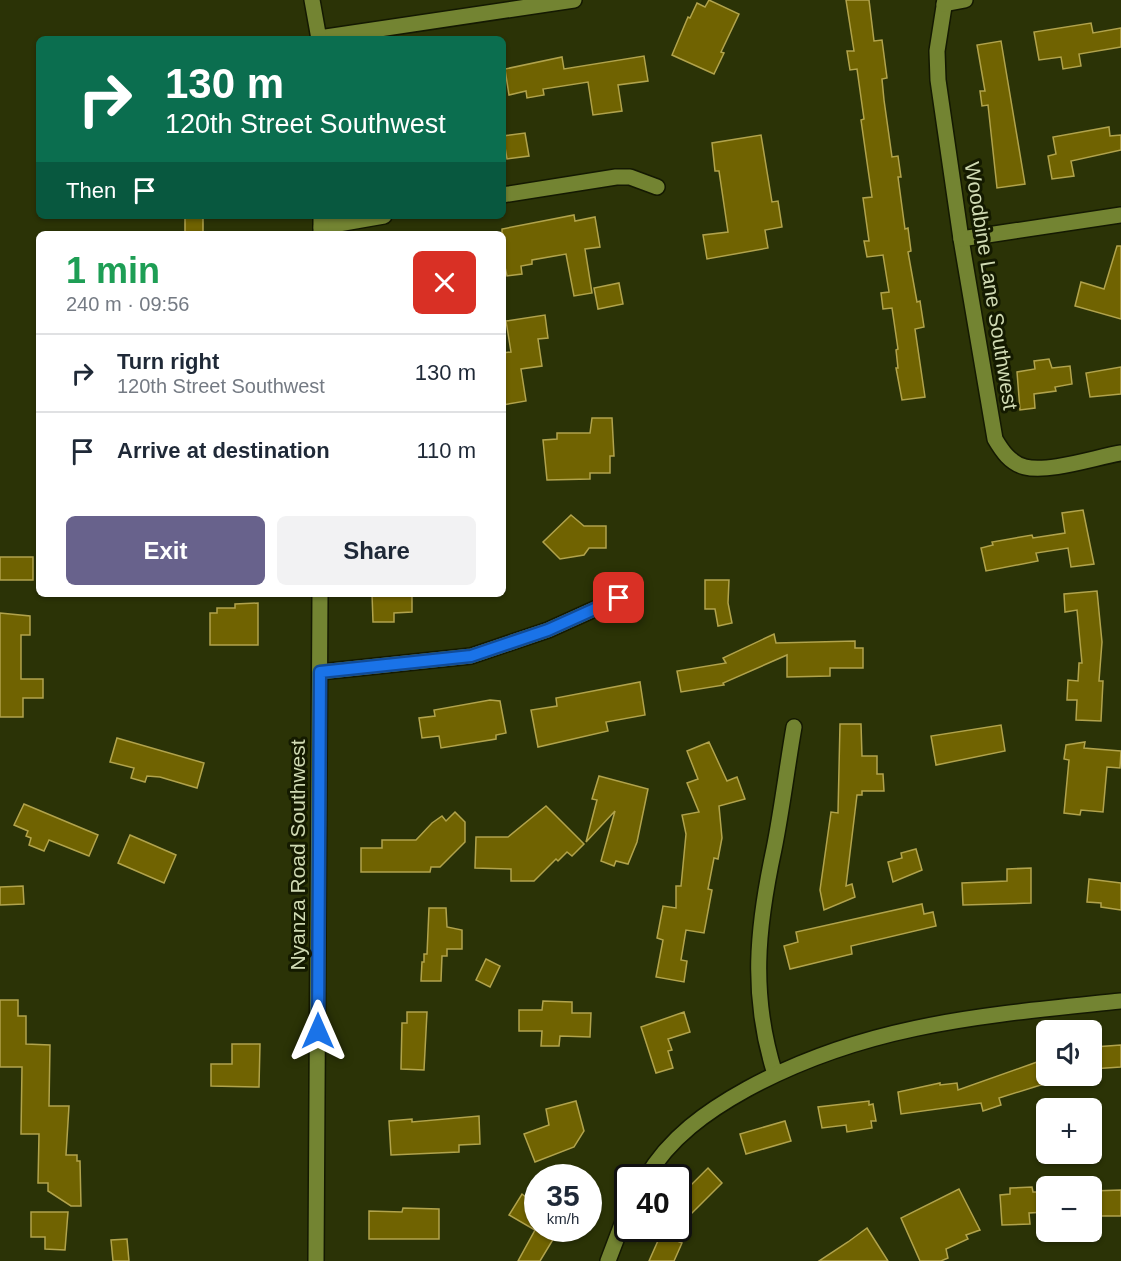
<!DOCTYPE html>
<html lang="en">
<head>
<meta charset="utf-8">
<style>
	:root { --surface:#fff; --page:#f2f2f3; --text:#1f2937; --muted:#747a83; --line:#e0e1e3; --accent:#68628c }
	body { margin:0; font-family:Helvetica,sans-serif; background:var(--page); color:var(--text); height:100vh; display:flex; flex-direction:column; font-size:22px; white-space:nowrap }
	* { box-sizing:border-box; margin:0 }
	p { font-size:20px; color:var(--muted) }
	.icon { flex:none; width:33px; height:33px; fill:none; stroke:currentColor; stroke-width:2; stroke-linecap:round; stroke-linejoin:round }
	.map { position:relative; flex:1; overflow:hidden }
	.panel { position:absolute; left:36px; top:231px; width:470px; height:366px; display:flex; flex-direction:column; background:var(--surface); border-radius:9px; box-shadow:0 2px 4px #0004 }
	.panel>* { flex:none }
	.hud { position:absolute; left:36px; top:36px; width:470px; height:183px; border-radius:9px; box-shadow:0 2px 4px #0004; background:#0b6e4f; color:#fff; overflow:hidden }
	.tools { position:absolute; left:1036px; top:1020px; display:grid; gap:12px }
	.tools a { display:grid; place-items:center; width:66px; height:66px; border-radius:9px; background:var(--surface); box-shadow:0 2px 4px #0004; font-size:30px }
	.speed { position:absolute; left:524px; top:1164px; display:flex; gap:12px; font-size:30px; font-weight:700; text-align:center }
	.speed>* { display:grid; place-content:center; width:78px; height:78px; border-radius:50%; background:var(--surface); box-shadow:0 2px 4px #0004; line-height:1 }
	.speed small { font-size:15px; font-weight:400 }
	.speed .limit { border:3px solid #111; border-radius:9px; background:#fff; color:#111 }
	.pin { position:absolute; display:grid; place-items:center; width:51px; height:51px; color:#fff; margin:-26px; border-radius:12px; box-shadow:0 3px 9px #0006 }
	.me { position:absolute; width:66px; margin:-33px; rotate:0deg; stroke-linejoin:round; filter:drop-shadow(0 0 4px #0008) }
	.turn { display:flex; align-items:center; gap:21px; height:126px; padding:0 30px; font-size:27px }
	.turn .icon { width:78px; height:78px; stroke-width:2.5 }
	.turn b { display:block; font-size:42px; line-height:51px }
	.then { display:flex; align-items:center; height:57px; padding:0 30px; background:#0003; gap:12px; font-size:22px }
	.round { display:grid; place-items:center; flex:none; width:63px; height:63px; border-radius:9px; background:var(--page) }
	.head { display:flex; align-items:center; justify-content:space-between; height:102px; padding:0 30px }
	h1 { font-size:36px; font-weight:600; line-height:45px; color:#1e9e55 }
	.button { display:flex; gap:12px; margin-top:auto; padding:12px 30px }
	.button a { flex:1; height:69px; border-radius:9px; background:var(--accent); color:#fff; font-size:24px; font-weight:600; line-height:69px; text-align:center }
	.button a+a { background:var(--page); color:var(--text) }
	ul { padding:0; list-style:none }
	li { display:flex; align-items:center; gap:18px; height:78px; padding:0 30px; border-top:2px solid var(--line) }
	li div { flex:1 }
	li b { display:block; font-size:22px }
	li em { font-style:normal }
	.map>svg:first-child { display:block }
	.building { fill:#706301; stroke:#b1a34c; stroke-width:1.5 }
	.lines { fill:none; stroke-linecap:round; stroke-linejoin:round }
	.minor-casing { stroke:#141902; stroke-width:18 }
	.tertiary-casing { stroke:#141902; stroke-width:18 }
	.minor { stroke:#738432; stroke-width:15 }
	.tertiary { stroke:#738432; stroke-width:15 }
	.route-casing { stroke:#114b97; stroke-width:15 }
	.route { stroke:#1a73e8; stroke-width:10 }
	.labels { text-anchor:middle; stroke-width:6; stroke-linejoin:round; paint-order:stroke }
	.street-label { font-size:21px; fill:#d0dab3; stroke:#141a00 }
</style>
</head>
<body>
<div class="map">
<svg width="1121" height="1261" viewBox="0 0 1121 1261">
	<rect width="100%" height="100%" fill="#2b3306"/>
	<!-- building -->
	<g class="building">
		<polygon points="709,0 739,14 721,52 724,53 714,74 672,55 688,17 690,18 697,3 705,7"/>
		<polygon points="846,0 869,0 874,41 882,40 887,78 882,79 884,100 892,157 898,156 901,177 898,177 905,229 908,228 911,251 908,252 917,302 920,301 924,327 915,329 925,397 902,400 896,368 898,368 896,350 898,349 892,308 883,309 881,293 889,292 883,255 867,257 864,241 869,241 863,198 872,197 861,120 864,119 857,69 850,70 847,51 854,51"/>
		<polygon points="1091,23 1093,33 1121,28 1121,47 1079,54 1081,66 1063,69 1061,57 1039,60 1034,32"/>
		<polygon points="1001,41 1025,184 997,188 988,105 982,106 980,91 985,91 977,45"/>
		<polygon points="644,56 648,81 618,85 622,111 593,115 588,82 543,89 544,95 527,98 526,91 509,95 505,69 562,57 564,69"/>
		<polygon points="1109,127 1110,136 1121,135 1121,150 1071,161 1074,176 1052,179 1048,156 1056,154 1053,137"/>
		<polygon points="525,133 529,156 507,159 503,136"/>
		<polygon points="761,135 772,202 778,201 782,227 765,230 768,248 707,259 703,235 728,232 719,171 715,171 712,143"/>
		<polygon points="574,215 575,221 595,217 600,247 585,249 592,293 574,296 566,254 532,260 532,264 521,266 522,274 507,276 505,267 502,267 502,229"/>
		<rect x="185" y="216" width="18" height="18"/>
		<polygon points="1117,246 1121,246 1121,319 1075,306 1081,282 1104,289"/>
		<polygon points="619,283 623,304 598,309 594,288"/>
		<polygon points="545,315 548,338 538,339 542,366 521,369 526,401 502,405 502,353 511,352 506,321"/>
		<polygon points="1049,359 1052,368 1070,366 1072,384 1055,387 1056,391 1034,394 1035,408 1020,410 1017,372 1035,369 1034,361"/>
		<polygon points="1121,367 1121,394 1090,397 1086,373"/>
		<polygon points="592,418 612,418 614,456 610,456 610,473 590,473 590,479 547,480 543,440 557,439 557,433 590,433"/>
		<polygon points="1083,510 1094,564 1071,567 1068,548 1036,553 1038,561 986,571 981,548 993,545 992,542 1032,535 1033,538 1065,533 1062,513"/>
		<polygon points="571,515 584,526 606,526 606,548 589,548 584,555 560,559 543,542"/>
		<rect x="0" y="557" width="33" height="23"/>
		<polygon points="705,580 729,580 728,603 732,623 718,626 715,609 705,609"/>
		<polygon points="1097,591 1102,642 1099,681 1103,681 1101,721 1076,720 1077,700 1067,700 1068,680 1078,681 1079,663 1082,663 1077,610 1065,612 1064,594"/>
		<polygon points="372,594 412,594 412,612 394,613 394,622 373,622"/>
		<polygon points="258,603 258,645 210,645 210,613 217,613 217,608 235,608 235,604"/>
		<polygon points="0,613 30,616 30,635 21,635 21,679 43,679 43,698 23,698 23,717 0,717"/>
		<polygon points="774,634 776,643 855,641 855,648 863,648 863,668 830,668 830,676 787,677 787,655 723,683 724,685 681,692 677,671 726,663 723,658"/>
		<polygon points="640,682 645,715 606,722 608,731 538,747 531,710 557,706 556,698"/>
		<polygon points="490,700 500,701 506,733 496,735 496,739 441,748 439,736 422,738 419,718 435,716 434,710"/>
		<polygon points="840,724 861,724 862,756 877,756 877,774 883,774 884,791 862,791 862,795 857,795 846,886 852,884 855,897 824,910 820,890 831,812 838,813"/>
		<polygon points="1001,725 1005,751 936,765 931,736"/>
		<polygon points="117,738 204,763 197,788 160,777 147,776 145,782 131,778 134,768 110,762"/>
		<polygon points="709,742 727,781 737,777 745,799 719,806 722,838 718,859 714,858 708,889 712,890 704,933 686,930 681,960 687,961 684,982 656,977 663,940 657,938 663,906 676,908 676,886 681,886 686,834 682,815 699,812 687,783 698,779 687,751"/>
		<polygon points="1085,742 1084,748 1121,751 1120,768 1107,767 1103,812 1081,810 1080,815 1064,813 1069,760 1064,759 1066,745"/>
		<polygon points="599,776 648,789 637,842 628,864 616,861 614,866 601,861 615,811 586,842 597,800 592,799"/>
		<polygon points="24,804 98,835 89,856 49,840 44,851 29,845 31,838 26,836 28,831 14,825"/>
		<polygon points="546,806 584,844 572,856 567,852 558,861 556,859 534,881 511,881 511,869 475,868 476,837 508,837"/>
		<polygon points="455,812 465,822 465,842 440,867 431,867 430,872 361,872 361,848 382,848 382,840 416,840 432,823 442,816 446,821"/>
		<polygon points="130,835 176,855 164,883 118,863"/>
		<polygon points="916,849 922,870 893,882 888,862 902,858 901,853"/>
		<polygon points="1031,868 1031,903 963,905 962,883 1007,881 1007,869"/>
		<polygon points="1089,879 1121,883 1121,910 1101,907 1101,903 1087,902"/>
		<polygon points="23,886 24,904 0,905 0,887"/>
		<polygon points="922,904 924,914 933,912 936,926 851,946 852,954 790,969 784,946 798,942 796,932"/>
		<polygon points="429,908 446,908 447,927 462,930 462,949 447,949 447,956 442,956 441,981 421,981 422,962 424,962 424,954 427,954"/>
		<polygon points="486,959 500,966 490,987 476,980"/>
		<polygon points="0,1000 18,1000 18,1016 26,1016 26,1044 50,1045 49,1106 69,1106 66,1155 77,1155 77,1161 80,1161 81,1206 71,1206 48,1191 48,1183 38,1183 39,1134 21,1134 22,1067 0,1067"/>
		<polygon points="543,1001 572,1002 572,1013 591,1013 590,1037 560,1036 559,1046 541,1046 542,1031 519,1031 519,1010 542,1010"/>
		<polygon points="407,1012 427,1012 424,1070 401,1069 402,1023 407,1023"/>
		<polygon points="684,1012 690,1032 668,1039 672,1050 668,1051 673,1068 656,1073 641,1027"/>
		<polygon points="232,1044 260,1044 259,1087 211,1086 211,1064 232,1064"/>
		<polygon points="1121,1045 1121,1067 1092,1069 1094,1047"/>
		<polygon points="1037,1062 1044,1084 999,1098 1001,1105 983,1111 981,1103 901,1114 898,1092 940,1083 940,1085 957,1083 958,1090"/>
		<polygon points="576,1101 584,1131 574,1147 535,1162 524,1134 549,1125 546,1109"/>
		<polygon points="869,1101 869,1105 873,1104 876,1121 871,1121 872,1128 847,1132 846,1125 822,1128 818,1107"/>
		<polygon points="479,1116 480,1144 459,1145 459,1152 391,1155 389,1121 412,1119 412,1122"/>
		<polygon points="785,1121 791,1141 746,1154 740,1134"/>
		<polygon points="708,1168 722,1183 691,1214 678,1201 678,1198"/>
		<polygon points="537,1182 537,1228 560,1228 540,1261 518,1261 535,1230 509,1215 522,1194 527,1198"/>
		<polygon points="1032,1187 1033,1192 1047,1192 1047,1212 1029,1213 1030,1224 1002,1225 1000,1195 1010,1194 1010,1188"/>
		<polygon points="959,1189 980,1230 966,1235 968,1239 946,1249 948,1258 941,1261 920,1261 901,1218"/>
		<polygon points="1121,1190 1121,1216 1092,1216 1092,1191"/>
		<polygon points="403,1208 439,1209 439,1239 369,1239 369,1211 402,1212"/>
		<polygon points="31,1212 68,1212 65,1250 45,1249 45,1237 31,1237"/>
		<polygon points="867,1228 888,1261 819,1261 848,1242"/>
		<polygon points="661,1234 682,1243 674,1261 649,1261"/>
		<polygon points="127,1239 129,1261 113,1261 111,1240"/>
	</g>
	<g class="lines">
		<!-- minor casing -->
		<g class="minor-casing">
			<g id="minor">
				<path d="M945 0 937 51 938 80 961 239 995 439C1002 451 1010 463 1025 467 1049 473 1096 457 1121 453"/>
				<polyline points="944,4 965,0"/>
				<polyline points="319,38 574,0"/>
				<polyline points="502,195 616,177 630,177 657,187"/>
				<polyline points="321,227 384,216"/>
				<polyline points="961,239 1121,215"/>
				<polyline points="320,672 471,656 548,630 619,598"/>
				<path d="M775 1074C750 995 757 928 774 849 782 809 787 767 794 727"/>
				<path d="M646 1178C669 1138 707 1111 747 1089 868 1023 988 1015 1121 1001"/>
				<polyline points="608,1261 627,1211"/>
			</g>
		</g>
		<!-- tertiary casing -->
		<g class="tertiary-casing">
			<g id="tertiary">
				<polyline points="312,0 319,39"/>
				<polyline points="321,234 321,216"/>
				<polyline points="316,1261 320,594"/>
			</g>
		</g>
		<!-- minor -->
		<use href="#minor" class="minor"/>
		<!-- tertiary -->
		<use href="#tertiary" class="tertiary"/>
	</g>
	<g class="lines">
		<!-- route casing -->
		<g class="route-casing">
			<polyline id="route" points="318,1031 320,672 471,656 548,630 619,598"/>
		</g>
		<!-- route -->
		<use href="#route" class="route"/>
	</g>
	<g class="labels">
		<!-- street labels -->
		<g class="street-label">
			<text transform="translate(991 286) rotate(81)" y="7">Woodbine Lane Southwest</text>
			<text transform="translate(298 855) rotate(-90)" y="7">Nyanza Road Southwest</text>
		</g>
	</g>
</svg>
<div class="tools">
<a><svg class="icon" aria-label="sound" viewBox="0 0 24 24"><path d="M4 9h4l5-4v14l-5-4H4zM17 9q2 3 0 6"/></svg></a>
<a>+</a>
<a>−</a>
</div>
<div class="speed"><div>35<small>km/h</small></div><div class="limit">40</div></div>
<div class="pin" style="left:619px;top:598px;background:#d93025"><svg class="icon" aria-label="arrive" viewBox="0 0 24 24"><path d="M6 21V4h12l-3 4 3 4H6"/></svg></div>
<svg class="me" style="left:318px;top:1031px" viewBox="-20 -20 40 40"><path d="M0-17L14 15 0 8-14 15z" fill="#1a73e8" stroke="#fff" stroke-width="4"/></svg>
<div class="hud">
<div class="turn"><svg class="icon" aria-label="right" viewBox="0 0 24 24"><path d="M7 20v-9h11M14 6l5 5-5 5"/></svg><div><b>130 m</b>120th Street Southwest</div></div>
<div class="then">Then<svg class="icon" aria-label="arrive" viewBox="0 0 24 24"><path d="M6 21V4h12l-3 4 3 4H6"/></svg></div>
</div>
<section class="panel">
<div class="head"><div><h1>1 min</h1><p>240 m · 09:56</p></div><a class="round" style="background:#d93025;color:#fff"><svg class="icon" aria-label="close" viewBox="0 0 24 24"><path d="M6 6l12 12M18 6L6 18"/></svg></a></div>
<ul>
<li><svg class="icon" aria-label="right" viewBox="0 0 24 24"><path d="M7 20v-9h11M14 6l5 5-5 5"/></svg><div><b>Turn right</b><p>120th Street Southwest</p></div><em>130 m</em></li>
<li><svg class="icon" aria-label="arrive" viewBox="0 0 24 24"><path d="M6 21V4h12l-3 4 3 4H6"/></svg><div><b>Arrive at destination</b></div><em>110 m</em></li>
</ul>
<div class="button"><a>Exit</a><a>Share</a></div>
</section>
</div>
</body>
</html>
